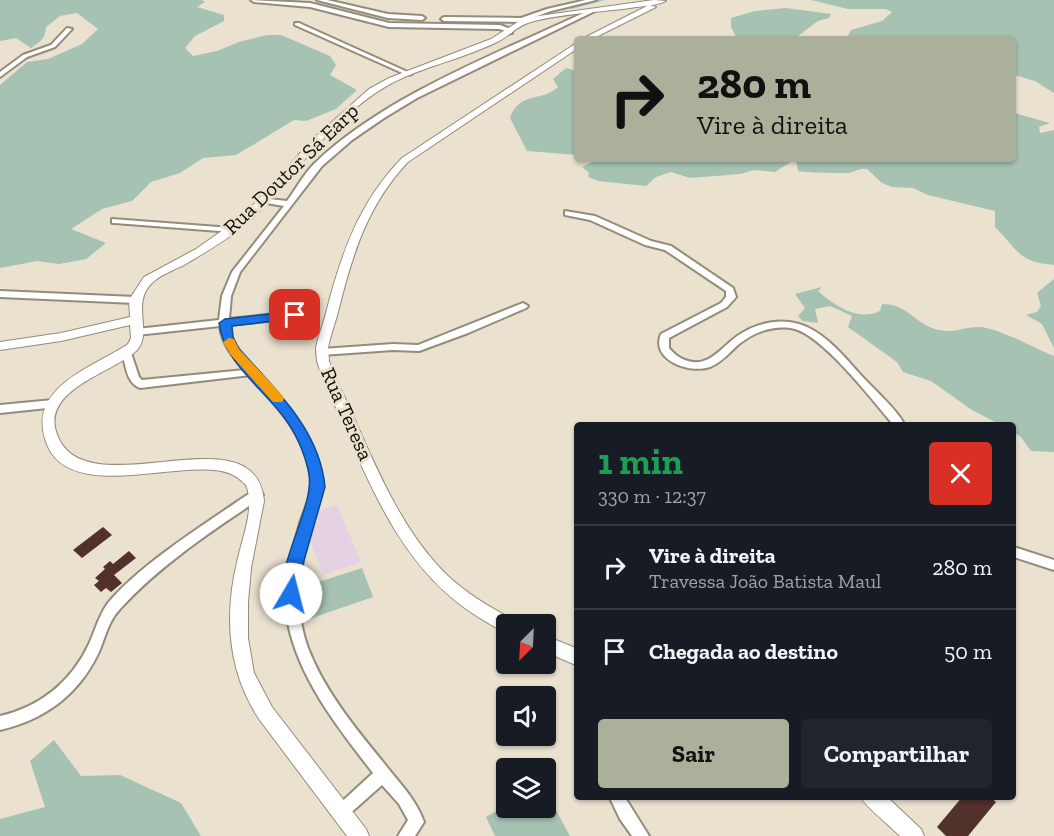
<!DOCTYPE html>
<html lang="pt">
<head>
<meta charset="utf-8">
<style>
	:root { --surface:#171b24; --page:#20242c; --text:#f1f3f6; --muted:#9ea1a6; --line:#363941; --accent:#abb09b }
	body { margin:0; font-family:"Zilla Slab",serif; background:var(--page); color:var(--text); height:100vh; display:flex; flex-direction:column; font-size:22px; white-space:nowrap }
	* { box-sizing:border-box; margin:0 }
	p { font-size:20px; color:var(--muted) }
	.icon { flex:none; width:33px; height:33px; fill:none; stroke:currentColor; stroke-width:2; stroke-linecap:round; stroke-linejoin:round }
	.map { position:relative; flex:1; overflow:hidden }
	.side { position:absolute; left:574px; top:422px; width:442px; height:378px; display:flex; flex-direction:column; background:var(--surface); border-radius:6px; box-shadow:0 2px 4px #0004 }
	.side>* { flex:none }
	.hud { position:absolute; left:574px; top:36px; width:442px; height:126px; border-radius:6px; box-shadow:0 2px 4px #0004; background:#abb09b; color:#111; overflow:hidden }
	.needle { width:39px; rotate:204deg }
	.controls { position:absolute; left:496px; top:614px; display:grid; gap:12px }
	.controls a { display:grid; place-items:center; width:60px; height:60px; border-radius:6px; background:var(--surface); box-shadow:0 2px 4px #0004; font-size:30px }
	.pin { position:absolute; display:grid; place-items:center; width:51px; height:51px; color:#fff; margin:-26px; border-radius:12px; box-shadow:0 3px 9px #0006 }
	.me { position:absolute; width:66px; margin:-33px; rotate:8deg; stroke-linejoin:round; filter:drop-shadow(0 0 4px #0008) }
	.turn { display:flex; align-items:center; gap:21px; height:126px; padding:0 24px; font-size:27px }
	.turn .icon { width:78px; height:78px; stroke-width:2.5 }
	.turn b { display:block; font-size:42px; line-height:51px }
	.round { display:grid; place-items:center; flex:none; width:63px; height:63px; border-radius:6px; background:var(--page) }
	.summary { display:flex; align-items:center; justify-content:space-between; height:102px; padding:0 24px }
	h1 { font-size:36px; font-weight:700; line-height:45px; color:#1e9e55 }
	.cta { display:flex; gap:12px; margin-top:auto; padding:12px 24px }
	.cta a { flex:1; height:69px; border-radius:6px; background:var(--accent); color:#111; font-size:24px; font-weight:700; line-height:69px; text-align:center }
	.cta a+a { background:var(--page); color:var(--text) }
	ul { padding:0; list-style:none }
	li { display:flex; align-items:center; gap:18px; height:84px; padding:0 24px; border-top:2px solid var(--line) }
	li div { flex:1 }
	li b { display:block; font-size:22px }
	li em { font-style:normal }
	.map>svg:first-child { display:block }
	.education { fill:#e4d1e2 }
	.green { fill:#a6c2b3 }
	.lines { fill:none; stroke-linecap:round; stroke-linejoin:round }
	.river { fill:#96c6cd; fill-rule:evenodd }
	.building { fill:#52302b }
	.minor-casing { stroke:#948c7b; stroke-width:4 }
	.major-casing { stroke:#948c7b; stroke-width:2 }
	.minor { fill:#fff; fill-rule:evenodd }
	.major { fill:#fff; fill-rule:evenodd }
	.route { fill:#1a73e8; stroke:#114b97; stroke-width:1.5 }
	.slow { fill:#f59e0b }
	.labels { text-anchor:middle; stroke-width:6; stroke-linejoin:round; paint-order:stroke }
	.street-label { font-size:21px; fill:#13100a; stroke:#eae1cf }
</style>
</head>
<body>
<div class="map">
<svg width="1054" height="836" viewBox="0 0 1054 836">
	<rect width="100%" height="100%" fill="#eae1cf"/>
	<!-- education -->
	<polygon class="education" points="337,505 361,562 323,575 308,534 311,523 319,521 316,512"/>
	<!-- green -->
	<g class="green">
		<path d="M0 0H202L205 2 197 7 224 15V21L195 36 185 48 193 56 217 51 239 42 267 35H281L330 56 336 65 330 75 357 90 336 109 306 121 294 120 236 155 203 158 180 173 151 182 132 201 102 209 71 229 106 243 86 259 59 264 37 261 0 268V85L27 62 48 59 82 44 98 29 77 13 60 16 46 27C46 38 40 42 31 48L16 38 0 41Z"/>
		<polygon points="811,0 1054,0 1054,93 1035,81 1014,75 1014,39 856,39 848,36 851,30 882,21 892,12 886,9 848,9"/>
		<polygon points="786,8 831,14 829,18 818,21 794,39 737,39 731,27 731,18 755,11"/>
		<path d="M566 68 577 71V155L527 151 510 118C519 91 543 102 558 87L553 79Z"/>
		<path d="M1014 113 1050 123 1039 127 1040 133 1054 130V265C1018 262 1019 251 995 227V211L928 195 913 188 892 187 882 183 867 169C859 168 855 172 848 173 837 173 806 173 798 171L796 159H1014Z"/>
		<polygon points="590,159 795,159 775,172 754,170 740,174 690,178 671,172 656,177 646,186 598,181 588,177 589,173 582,167 592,162"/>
		<polygon points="1054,279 1054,348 1042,324 1026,315 1037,312 1041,306 1037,293"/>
		<path d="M822 287 818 291C834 305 858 322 880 311L882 304C908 304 913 322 935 329 954 335 964 326 980 327 1001 329 1034 348 1054 356V452L1031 451 1020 436 1014 433V424H999L972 410 931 381 903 372 897 362 848 327 852 316 830 306 815 309 818 323 803 321 798 316 805 308 795 294Z"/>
		<polygon points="362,568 373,597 309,619 300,588"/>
		<polygon points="54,740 81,776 120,775 181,803 201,836 0,836 0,819 45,807 30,761"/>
		<polygon points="546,792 570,836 495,836 486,817 507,805 507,807 546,807"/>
	</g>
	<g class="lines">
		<!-- river -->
		<polygon class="river" points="588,0 605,0 571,9 567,6"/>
	</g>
	<!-- building -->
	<g class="building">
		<polygon points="103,527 112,535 82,558 73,550"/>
		<polygon points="129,551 136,558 114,575 122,583 111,592 106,588 101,592 94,585 99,581 95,578 105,569 103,567 110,561 113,564"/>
		<polygon points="963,796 989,796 996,802 968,836 946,836 937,827"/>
	</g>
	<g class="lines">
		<!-- minor casing -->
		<g class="minor-casing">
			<g id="minor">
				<polygon points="251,0 310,3 389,23 500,25 511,29 512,33 507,34 506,31 499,29 389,27 310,7 254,2"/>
				<polygon points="317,0 327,0 388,14 422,16 425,18 422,20 388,18"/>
				<polygon points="586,0 596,0 551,11 529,19 529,21 527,22 444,21 441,19 444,17 521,18 547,9"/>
				<path d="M590 10 595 11 417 98 384 118 352 140 322 166 240 272 231 296 229 319 295 312 300 315 295 318 229 325C230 335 233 343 239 350 268 385 304 416 318 461 320 469 323 479 322 488 321 501 315 515 311 527 299 568 293 607 308 648 324 690 355 728 383 762 398 782 415 797 424 822L415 836H398L408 820 399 804 382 785 346 817 341 820 336 817 333 812 336 807 373 773C339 729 299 679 288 623 281 588 291 554 301 520 305 510 311 496 311 485 311 443 277 405 251 375L140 388C126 382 126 366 122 352L127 349 130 350 139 377 142 380 245 370C233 357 222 344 220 326L137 335 132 332 137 329 219 320 222 296 232 272 284 206 260 202V198L287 201C296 189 303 175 314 164 385 95 501 52 590 10Z"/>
				<polygon points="295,23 299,23 412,74 407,75 295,25"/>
				<polygon points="67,28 72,29 55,47 27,57 0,77 0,72 23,55 51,45"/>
				<path d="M565 211 595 216 651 241 671 246 733 288 736 297 727 307 669 338V348C674 354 680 359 688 361 711 368 724 343 742 333 758 323 781 318 799 324 824 332 842 354 859 373 871 387 897 409 904 424H893C872 400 825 338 795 329 775 324 754 332 739 344 730 352 722 362 710 367 690 374 650 360 661 334L721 303 726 297V291L665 250 645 245 590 220 565 215Z"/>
				<polygon points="112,219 232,228 236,230 232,232 115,223 112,223"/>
				<polygon points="0,291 135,297 140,300 135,303 0,297"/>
				<polygon points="523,303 528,306 526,308 468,333 419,351 393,350 322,355 317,352 322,349 393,344 418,345"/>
				<polygon points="53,400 58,404 57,407 0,413 0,405"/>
				<path d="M257 490 261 492 263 495 261 498C212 531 160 565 120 609 108 621 105 639 98 654 78 695 44 720 0 730V716C40 707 71 682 89 644 95 631 99 615 108 603 137 569 185 537 222 512 233 505 245 495 257 490Z"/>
				<polygon points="1014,547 1054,560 1054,570 1014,557"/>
				<polygon points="609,796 624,796 649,836 632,836 620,819"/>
			</g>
		</g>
		<!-- major casing -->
		<g class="major-casing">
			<g id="major">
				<path d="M654 0 666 1C656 6 641 6 630 8 600 12 559 14 531 22 518 25 507 38 495 43 462 59 425 66 392 83 350 105 313 150 281 186 271 197 261 211 250 221 230 238 206 252 184 265 174 270 160 275 152 283 130 304 154 334 136 351 112 374 33 391 60 441 95 505 256 410 264 501L251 568 248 602V638L254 673 272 707 366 829 369 836H347L259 719C227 670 224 614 238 558 243 536 255 507 246 485 242 481 236 476 231 474 186 455 65 508 45 439 29 386 94 367 128 344L131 338 130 325 61 341 0 350V342L61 333 130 317 129 300 144 277 196 249 243 216 314 138 369 89 389 78 491 39 524 18Z"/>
				<polygon points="649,5 656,7 592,39 582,39"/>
				<path d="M578 42V48L408 162C367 205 352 256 338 312 335 324 330 336 328 348L329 361 335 377C368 444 393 523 448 576 467 594 490 607 513 620L515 624H507V633C496 628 485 621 475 615 391 561 363 463 322 377L317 361 316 348C318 336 323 325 326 313 341 254 359 202 402 158Z"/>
				<polygon points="546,636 578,649 578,666 546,652"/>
				<path d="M860 796H886L921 829 924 836H900C891 827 863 804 860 796Z"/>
			</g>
		</g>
		<!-- minor -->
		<use href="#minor" class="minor"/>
		<!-- major -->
		<use href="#major" class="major"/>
	</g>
	<!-- route -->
	<path class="route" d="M295 311 299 312V318L232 326 233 337 239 349C275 389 320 430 325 487L301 571 297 599 291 601 286 599C272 570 315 508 309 474 306 458 298 437 288 423 266 390 224 364 219 323L225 319Z"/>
	<!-- slow -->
	<polygon class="slow" points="229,338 234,339 239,349 282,395 284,399 282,402 273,402 230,354 223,342"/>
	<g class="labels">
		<!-- street labels -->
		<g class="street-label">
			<text transform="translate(291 169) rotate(-44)" y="7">Rua Doutor Sá Earp</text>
			<text transform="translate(347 414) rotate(66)" y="7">Rua Teresa</text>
		</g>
	</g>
</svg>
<div class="controls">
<a><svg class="needle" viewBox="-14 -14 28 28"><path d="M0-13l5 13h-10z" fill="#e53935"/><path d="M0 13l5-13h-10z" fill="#9ea1a6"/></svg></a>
<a><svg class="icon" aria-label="sound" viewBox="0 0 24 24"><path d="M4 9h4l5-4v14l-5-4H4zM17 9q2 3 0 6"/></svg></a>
<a><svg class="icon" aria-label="layers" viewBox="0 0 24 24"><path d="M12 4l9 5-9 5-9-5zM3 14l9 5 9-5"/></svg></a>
</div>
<div class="pin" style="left:295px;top:315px;background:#d93025"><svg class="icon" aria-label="arrive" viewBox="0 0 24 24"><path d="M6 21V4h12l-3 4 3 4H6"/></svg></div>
<svg class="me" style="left:291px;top:594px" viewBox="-20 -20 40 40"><circle r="19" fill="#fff"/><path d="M0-13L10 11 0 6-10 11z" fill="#1a73e8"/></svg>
<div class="hud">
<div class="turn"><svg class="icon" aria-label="right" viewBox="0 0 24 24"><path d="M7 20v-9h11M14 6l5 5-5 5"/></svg><div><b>280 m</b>Vire à direita</div></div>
</div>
<section class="side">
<div class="summary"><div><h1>1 min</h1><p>330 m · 12:37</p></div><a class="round" style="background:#d93025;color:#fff"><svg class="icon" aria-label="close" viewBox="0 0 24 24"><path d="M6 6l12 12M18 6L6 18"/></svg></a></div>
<ul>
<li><svg class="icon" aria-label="right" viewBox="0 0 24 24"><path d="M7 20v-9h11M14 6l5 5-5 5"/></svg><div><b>Vire à direita</b><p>Travessa João Batista Maul</p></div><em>280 m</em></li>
<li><svg class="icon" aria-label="arrive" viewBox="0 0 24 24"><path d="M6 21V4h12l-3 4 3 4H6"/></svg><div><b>Chegada ao destino</b></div><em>50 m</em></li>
</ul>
<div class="cta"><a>Sair</a><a>Compartilhar</a></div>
</section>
</div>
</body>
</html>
